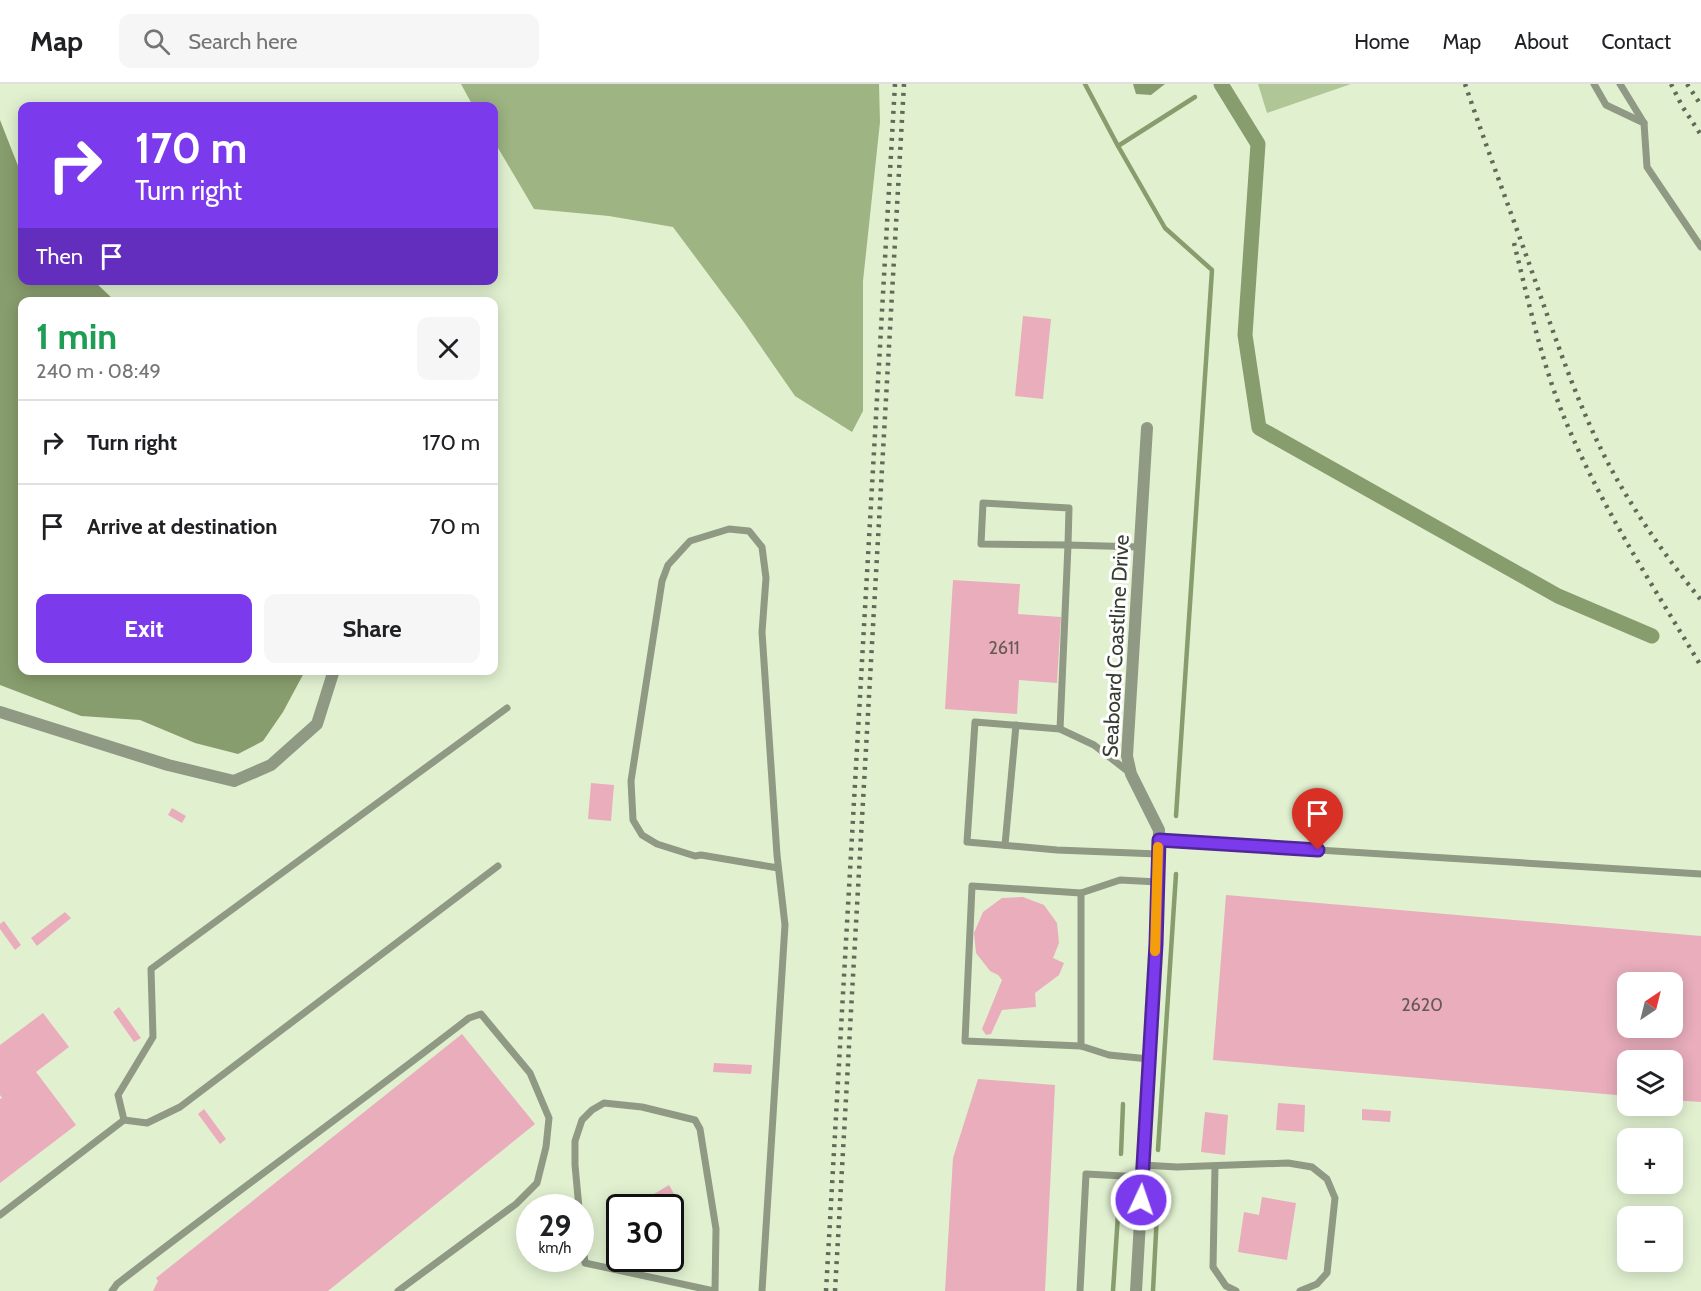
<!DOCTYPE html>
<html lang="en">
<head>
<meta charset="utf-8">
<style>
	:root { --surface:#fff; --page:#f6f6f6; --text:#202124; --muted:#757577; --line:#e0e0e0; --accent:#7c3aed }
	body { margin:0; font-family:Cabin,sans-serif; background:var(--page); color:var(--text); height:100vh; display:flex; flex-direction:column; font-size:22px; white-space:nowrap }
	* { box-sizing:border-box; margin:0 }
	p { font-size:20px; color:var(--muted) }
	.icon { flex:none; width:33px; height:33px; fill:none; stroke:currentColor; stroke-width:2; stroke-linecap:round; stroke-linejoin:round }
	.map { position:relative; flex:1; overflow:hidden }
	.panel { position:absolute; left:18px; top:213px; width:480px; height:378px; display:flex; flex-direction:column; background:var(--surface); border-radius:12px; box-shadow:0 3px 15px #0003 }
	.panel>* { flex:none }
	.banner { position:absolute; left:18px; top:18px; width:480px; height:183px; border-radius:12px; box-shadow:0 3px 15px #0003; background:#7c3aed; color:#fff; overflow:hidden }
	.needle { width:39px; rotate:35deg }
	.fabs { position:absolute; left:1617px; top:888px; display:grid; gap:12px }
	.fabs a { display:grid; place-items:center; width:66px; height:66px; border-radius:12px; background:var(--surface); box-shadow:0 3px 15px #0003; font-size:30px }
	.speed { position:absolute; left:516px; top:1110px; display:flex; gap:12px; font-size:30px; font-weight:700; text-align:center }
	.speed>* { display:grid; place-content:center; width:78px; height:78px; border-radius:50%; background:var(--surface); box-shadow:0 3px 15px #0003; line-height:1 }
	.speed small { font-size:15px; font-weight:400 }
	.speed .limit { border:3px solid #111; border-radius:9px; background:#fff; color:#111 }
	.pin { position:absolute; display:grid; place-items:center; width:51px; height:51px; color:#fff; margin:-62px -26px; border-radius:50% 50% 50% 0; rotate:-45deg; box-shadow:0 0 6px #0007 }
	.pin .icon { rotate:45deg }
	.me { position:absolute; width:66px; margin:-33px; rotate:3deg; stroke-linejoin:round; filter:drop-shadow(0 0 4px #0008) }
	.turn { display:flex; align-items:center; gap:21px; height:126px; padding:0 18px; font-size:27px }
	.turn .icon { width:78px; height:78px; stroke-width:2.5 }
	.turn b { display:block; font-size:42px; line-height:51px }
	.then { display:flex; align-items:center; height:57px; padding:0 18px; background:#0003; gap:12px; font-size:22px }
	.round { display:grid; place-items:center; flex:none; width:63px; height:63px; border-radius:12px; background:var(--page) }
	.head { display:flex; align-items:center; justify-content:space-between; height:102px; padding:0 18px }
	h1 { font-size:36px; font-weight:700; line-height:45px; color:#1e9e55 }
	.primary-button { display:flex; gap:12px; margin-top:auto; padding:12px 18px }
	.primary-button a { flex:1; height:69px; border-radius:12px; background:var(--accent); color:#fff; font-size:24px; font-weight:700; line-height:69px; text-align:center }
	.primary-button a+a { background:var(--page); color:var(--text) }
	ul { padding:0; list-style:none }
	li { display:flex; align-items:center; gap:18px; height:84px; padding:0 18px; border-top:2px solid var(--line) }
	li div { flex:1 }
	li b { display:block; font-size:22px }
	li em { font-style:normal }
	header { display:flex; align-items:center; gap:36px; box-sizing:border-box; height:84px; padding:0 30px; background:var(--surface); border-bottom:2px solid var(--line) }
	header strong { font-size:28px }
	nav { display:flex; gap:33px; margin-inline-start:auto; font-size:21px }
	.search { width:420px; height:54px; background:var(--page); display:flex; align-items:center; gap:15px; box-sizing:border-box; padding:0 21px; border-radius:12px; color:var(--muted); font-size:22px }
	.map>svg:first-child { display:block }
	.green { fill:#b1c697 }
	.forest { fill:#9eb483 }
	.water { fill:#889d6d }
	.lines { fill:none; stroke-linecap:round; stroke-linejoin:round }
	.stream { stroke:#889d6d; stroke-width:4.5 }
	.canal { stroke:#889d6d; stroke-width:15 }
	.building { fill:#e9adbc; fill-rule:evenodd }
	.service { stroke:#8f9984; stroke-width:7 }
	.minor { stroke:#8f9984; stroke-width:12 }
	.rail { stroke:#616958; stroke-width:4.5; stroke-dasharray:3 6; stroke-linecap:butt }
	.route-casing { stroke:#51269a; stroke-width:15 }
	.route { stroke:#7c3aed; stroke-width:10 }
	.slow { stroke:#f59e0b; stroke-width:10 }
	.labels { text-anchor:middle; stroke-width:6; stroke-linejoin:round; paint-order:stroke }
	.number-label { font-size:18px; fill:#645953 }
	.street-label { font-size:21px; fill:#373d30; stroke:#fff }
</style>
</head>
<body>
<header>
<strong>Map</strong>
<div class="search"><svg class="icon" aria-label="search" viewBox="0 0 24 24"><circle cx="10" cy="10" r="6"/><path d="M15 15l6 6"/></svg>Search here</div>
<nav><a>Home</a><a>Map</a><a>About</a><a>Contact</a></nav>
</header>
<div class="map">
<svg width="1701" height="1207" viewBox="0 0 1701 1207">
	<rect width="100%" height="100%" fill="#e1f1d0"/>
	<!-- green -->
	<polygon class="green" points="1258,0 1351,0 1267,29"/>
	<!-- forest -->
	<polygon class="forest" points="461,0 879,0 880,38 863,197 863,327 852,348 795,312 743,237 673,143 609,132 534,125 494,57 494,22 473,22"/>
	<!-- water -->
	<g class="water">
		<polygon points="1133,0 1165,0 1151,11 1136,10"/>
		<polygon points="0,36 22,92 22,196 94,197 115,217 22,218 22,586 305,587 283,628 263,657 238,670 195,659 140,636 81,632 0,601"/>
	</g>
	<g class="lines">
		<!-- stream -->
		<g class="stream">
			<polyline points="1085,0 1118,62 1165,144 1212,186 1176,732"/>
			<polyline points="1118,62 1195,13"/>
			<polyline points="1158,1066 1176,790"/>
			<polyline points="1121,1070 1123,1020"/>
			<polyline points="1113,1207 1119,1115"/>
			<polyline points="1153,1207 1158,1110"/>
		</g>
		<!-- canal -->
		<polyline class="canal" points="1221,0 1258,60 1245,251 1259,344 1558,512 1652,552"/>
	</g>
	<!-- building -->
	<g class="building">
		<polygon points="1023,232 1051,235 1043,315 1015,312"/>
		<polygon points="953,496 1020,500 1018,530 1061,533 1057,599 1019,596 1017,630 945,625"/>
		<polygon points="591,699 614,701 611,737 588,735"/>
		<polygon points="172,724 186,732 182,739 168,731"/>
		<path d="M1226 811 1701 852V1018L1672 1016V976H1628V1012L1213 976ZM1628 898H1672V944H1628Z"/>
		<polygon points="1023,813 1044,821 1057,839 1059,859 1053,874 1064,879 1059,891 1035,909 1036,923 1002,926 991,950 986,951 982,945 1002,896 998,891 990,887 976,869 974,849 983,828 1002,814"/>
		<polygon points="65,828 71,834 37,862 31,854"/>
		<polygon points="4,837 21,861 15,866 0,845 0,840"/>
		<polygon points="119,923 141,954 134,958 113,928"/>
		<polygon points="43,929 69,963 36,988 76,1041 0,1099 0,1015 2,1014 0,1011 0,961"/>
		<polygon points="462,950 535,1040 328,1207 153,1207 158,1197 156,1194"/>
		<polygon points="714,979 752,981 751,990 713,988"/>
		<polygon points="978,995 1055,1001 1045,1207 945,1207 953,1074"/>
		<polygon points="1278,1019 1305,1021 1304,1048 1276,1046"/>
		<polygon points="204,1025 226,1055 220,1060 198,1030"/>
		<polygon points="1362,1025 1391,1027 1390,1038 1362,1036"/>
		<polygon points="1205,1028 1228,1031 1225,1071 1201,1068"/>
		<polygon points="669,1101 678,1117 667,1124 655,1124 649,1113"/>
		<polygon points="1262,1113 1296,1119 1287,1176 1238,1168 1244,1128 1259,1131"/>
	</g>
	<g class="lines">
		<!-- service -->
		<g class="service">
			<polyline points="1594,0 1606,21 1644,39"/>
			<polyline points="1620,0 1644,39 1647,83 1701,163"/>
			<polygon points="983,419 1069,424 1068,461 981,460"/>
			<polyline points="1060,645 1068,461 1140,463"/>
			<polyline points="1130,689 1094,661 1060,645 975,638 967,758 1057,766 1158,770"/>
			<polyline points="1159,756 1701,790"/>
			<polyline points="1005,761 1016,641"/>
			<polyline points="1081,962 965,957 972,802 1081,809"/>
			<polyline points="1149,975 1109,971 1081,962 1081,809 1120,796 1158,798"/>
			<polyline points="124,1036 118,1011 153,953 151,885 507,624"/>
			<polyline points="1143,1081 1177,1083 1288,1079 1312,1083 1327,1095 1335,1114 1327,1189 1317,1200 1300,1207"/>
			<polyline points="1215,1082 1213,1183 1226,1202 1236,1207"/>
			<polyline points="579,1124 575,1081 575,1057 582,1036 592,1026 604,1019 642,1023 695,1036 700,1045 716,1145 715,1207"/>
			<polyline points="0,1131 124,1036 147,1039 180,1023 498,782"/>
			<polyline points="580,1138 585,1179 714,1207"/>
			<path d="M112 1207 117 1200C233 1110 353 1024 469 934L481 930 530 989 549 1034 546 1063 537 1099 516 1120 398 1207"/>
			<polyline points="762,1207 785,841 777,771 762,548 766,494 762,463 749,447 729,445 690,457 668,481 662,497 631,697 633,736 642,751 657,760 695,772 701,771 778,784"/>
			<polyline points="1080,1207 1086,1090 1142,1093"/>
		</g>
		<!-- minor -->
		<g class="minor">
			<polyline points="0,628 168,681 234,697 271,681 317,640 334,586"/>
			<polyline points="1136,1207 1156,859 1159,746 1131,690 1127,672 1147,344"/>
		</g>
		<!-- rail -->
		<g class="rail">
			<path d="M1465 0C1486 62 1509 123 1531 185 1556 255 1579 327 1615 392 1640 436 1669 477 1701 516"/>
			<polyline points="1671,0 1682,22 1701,51"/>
			<polyline points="1687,0 1701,21"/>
			<path d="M1514 159C1529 219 1542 281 1566 338 1602 424 1653 502 1701 582"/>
			<polyline points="826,1207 895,0"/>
			<polyline points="835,1207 904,0"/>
		</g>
	</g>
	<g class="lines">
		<!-- route casing -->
		<g class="route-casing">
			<polyline id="route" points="1141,1116 1156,860 1159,756 1318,766"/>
		</g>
		<!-- route -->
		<use href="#route" class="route"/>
		<!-- slow -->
		<polyline class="slow" points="1155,867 1158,763"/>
	</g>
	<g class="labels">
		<!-- number labels -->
		<g class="number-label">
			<text x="1004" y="570">2611</text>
			<text x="1422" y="927">2620</text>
		</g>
		<!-- street labels -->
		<g class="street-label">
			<text transform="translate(1116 562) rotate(-87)" y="7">Seaboard Coastline Drive</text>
		</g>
	</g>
</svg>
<div class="fabs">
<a><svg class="needle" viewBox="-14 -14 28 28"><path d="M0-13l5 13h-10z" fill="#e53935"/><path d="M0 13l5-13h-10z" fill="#757577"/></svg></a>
<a><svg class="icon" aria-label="layers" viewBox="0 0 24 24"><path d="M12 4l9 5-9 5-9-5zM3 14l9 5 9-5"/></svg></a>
<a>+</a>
<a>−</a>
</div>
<div class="speed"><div>29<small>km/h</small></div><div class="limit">30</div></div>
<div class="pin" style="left:1318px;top:766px;background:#d93025"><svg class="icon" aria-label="arrive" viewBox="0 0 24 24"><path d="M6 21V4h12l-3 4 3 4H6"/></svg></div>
<svg class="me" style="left:1141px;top:1116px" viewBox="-20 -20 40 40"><circle r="17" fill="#7c3aed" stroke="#fff" stroke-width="3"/><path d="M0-11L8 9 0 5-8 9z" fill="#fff"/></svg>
<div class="banner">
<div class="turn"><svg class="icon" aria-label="right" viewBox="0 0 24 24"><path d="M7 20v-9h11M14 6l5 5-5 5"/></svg><div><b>170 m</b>Turn right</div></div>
<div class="then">Then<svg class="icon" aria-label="arrive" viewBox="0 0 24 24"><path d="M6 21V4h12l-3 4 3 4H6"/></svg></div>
</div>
<section class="panel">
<div class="head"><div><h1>1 min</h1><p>240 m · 08:49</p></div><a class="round"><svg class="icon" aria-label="close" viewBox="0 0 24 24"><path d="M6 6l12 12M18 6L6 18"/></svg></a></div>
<ul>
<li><svg class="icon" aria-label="right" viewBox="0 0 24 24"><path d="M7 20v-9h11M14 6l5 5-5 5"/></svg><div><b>Turn right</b></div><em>170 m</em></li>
<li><svg class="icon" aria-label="arrive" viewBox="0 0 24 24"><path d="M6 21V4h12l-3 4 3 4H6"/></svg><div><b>Arrive at destination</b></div><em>70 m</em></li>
</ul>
<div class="primary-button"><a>Exit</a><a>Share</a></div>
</section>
</div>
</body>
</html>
